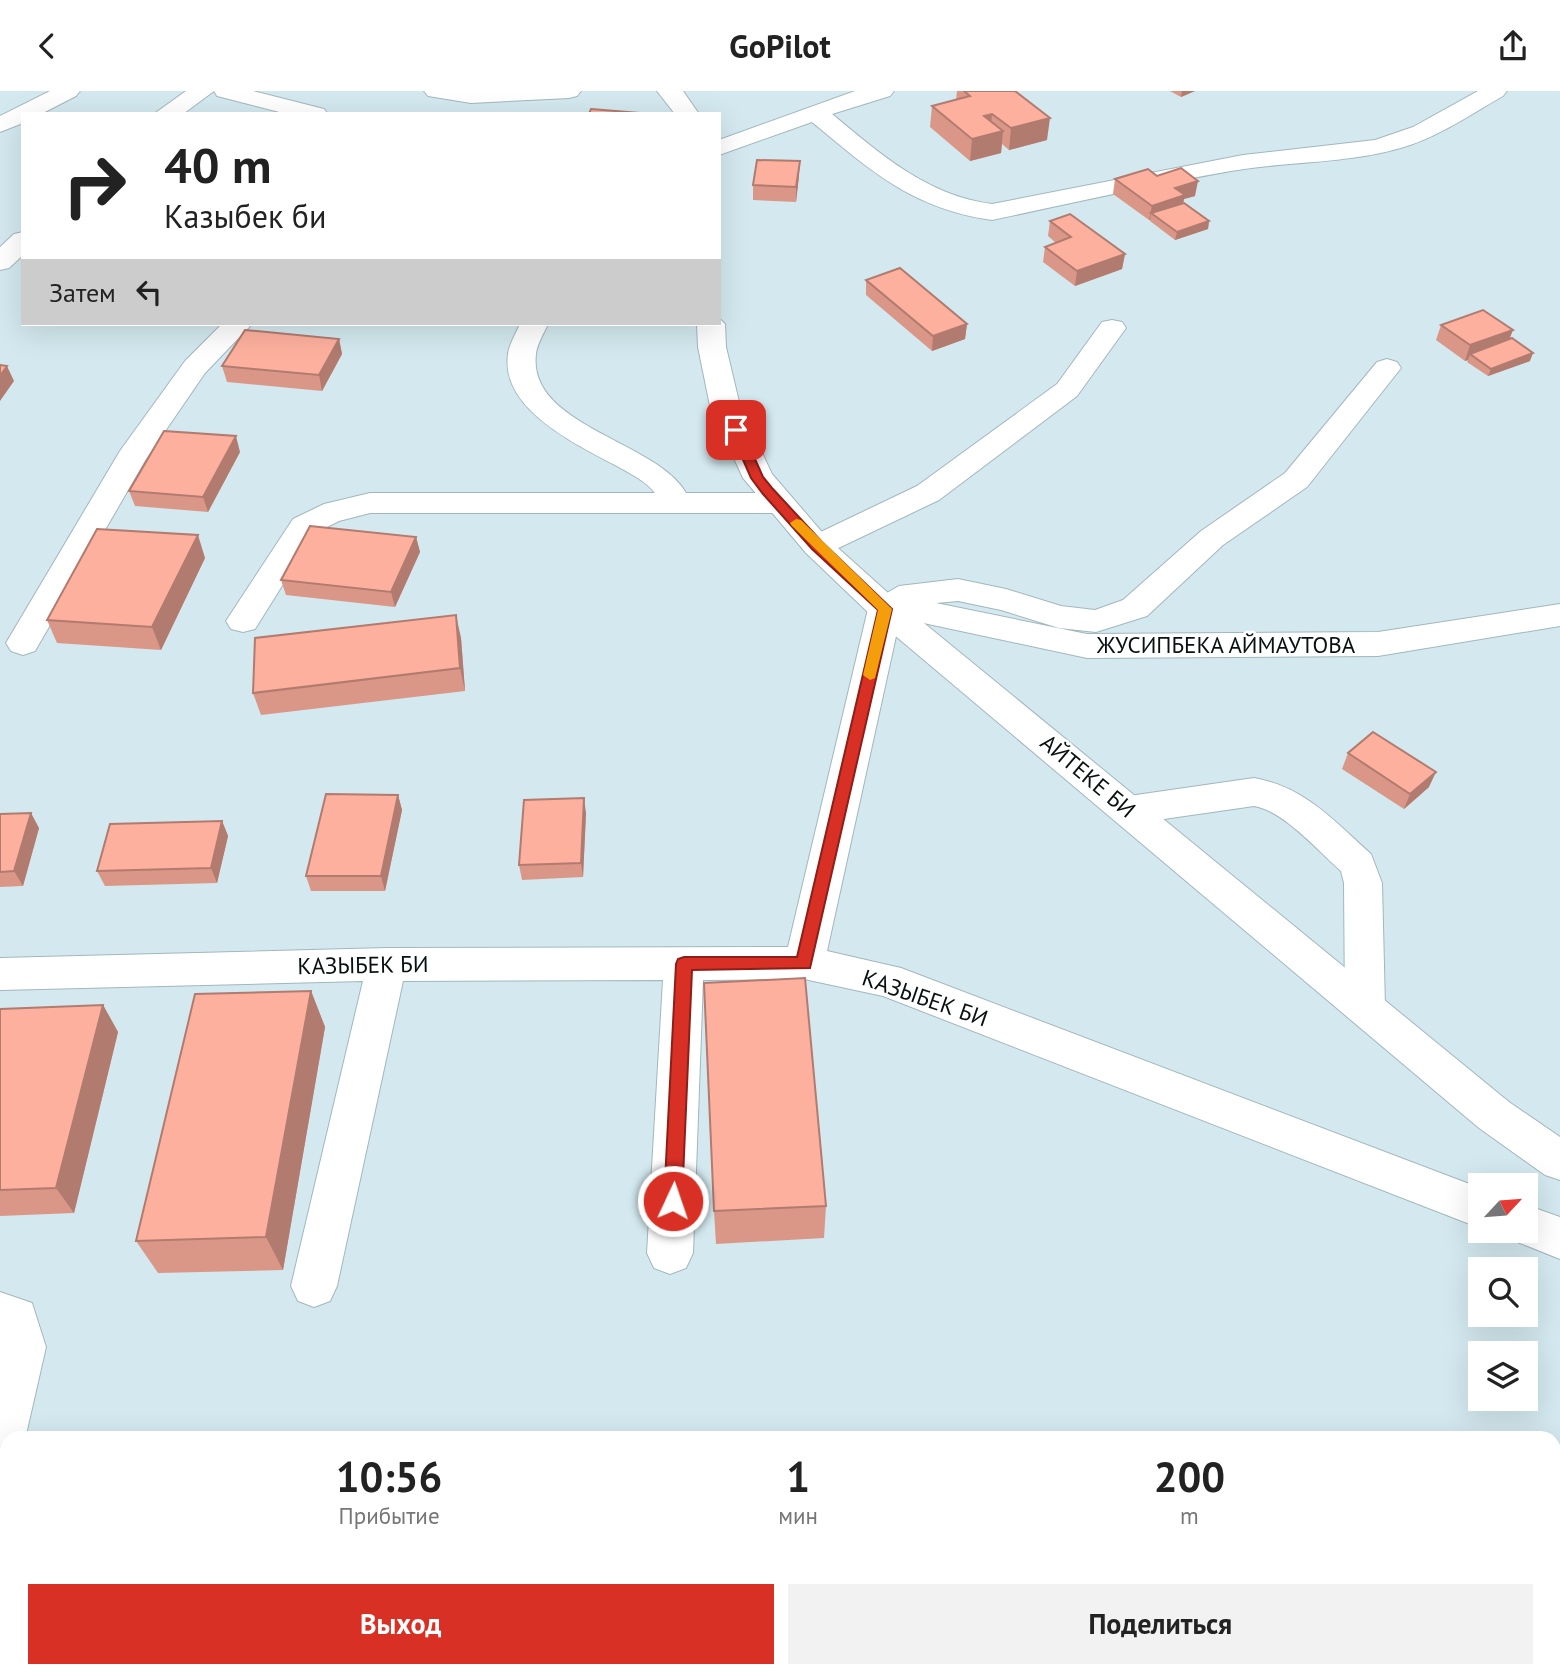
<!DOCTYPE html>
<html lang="ru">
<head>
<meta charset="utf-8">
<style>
	:root { --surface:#fff; --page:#f2f2f2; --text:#222; --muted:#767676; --accent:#d93025 }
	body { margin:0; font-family:"PT Sans",sans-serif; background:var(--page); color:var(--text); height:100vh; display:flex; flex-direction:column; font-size:26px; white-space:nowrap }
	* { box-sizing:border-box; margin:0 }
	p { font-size:23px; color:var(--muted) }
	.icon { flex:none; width:38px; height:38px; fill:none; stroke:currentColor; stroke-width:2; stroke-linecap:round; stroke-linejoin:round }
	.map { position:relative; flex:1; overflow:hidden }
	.sheet { position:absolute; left:0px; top:1340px; width:1561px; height:247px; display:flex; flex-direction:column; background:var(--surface); border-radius:21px 21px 0 0; box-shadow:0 7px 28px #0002 }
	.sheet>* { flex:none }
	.hud { position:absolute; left:21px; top:21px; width:700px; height:214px; border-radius:0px; box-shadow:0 7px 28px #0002; background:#fff; color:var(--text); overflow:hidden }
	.needle { width:46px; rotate:64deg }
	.fabs { position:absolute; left:1468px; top:1082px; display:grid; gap:14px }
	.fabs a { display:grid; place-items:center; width:70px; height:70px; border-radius:0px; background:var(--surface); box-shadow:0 7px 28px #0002; font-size:35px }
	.pin { position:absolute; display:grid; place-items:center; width:60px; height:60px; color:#fff; margin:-30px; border-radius:14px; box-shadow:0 4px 10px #0006 }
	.me { position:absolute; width:77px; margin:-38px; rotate:3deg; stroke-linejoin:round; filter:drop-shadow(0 0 5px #0008) }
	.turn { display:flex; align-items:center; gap:24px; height:147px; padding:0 28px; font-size:32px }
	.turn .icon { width:91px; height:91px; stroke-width:2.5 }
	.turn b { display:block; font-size:49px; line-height:60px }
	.then { display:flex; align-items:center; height:66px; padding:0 28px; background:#0003; gap:14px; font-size:26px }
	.eta { display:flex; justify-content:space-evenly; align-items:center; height:119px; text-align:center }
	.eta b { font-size:42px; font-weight:800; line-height:49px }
	.button { display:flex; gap:14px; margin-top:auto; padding:14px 28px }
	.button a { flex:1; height:80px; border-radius:0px; background:var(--accent); color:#fff; font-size:28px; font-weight:800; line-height:80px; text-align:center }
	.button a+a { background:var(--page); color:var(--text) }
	header { display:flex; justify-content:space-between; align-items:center; height:91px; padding:0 28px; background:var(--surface); font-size:32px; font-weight:800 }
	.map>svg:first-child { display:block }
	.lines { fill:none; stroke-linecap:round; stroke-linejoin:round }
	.street-casing { stroke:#a2b7bc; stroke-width:2 }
	.secondary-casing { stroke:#a2b7bc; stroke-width:2 }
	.street { fill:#fff; fill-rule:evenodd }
	.secondary { fill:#fff; fill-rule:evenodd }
	.wall { fill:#da9788 }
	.shaded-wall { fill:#b17b6f }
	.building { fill:#fdb09e; stroke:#b17b6f; stroke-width:2 }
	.route { fill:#d93025; stroke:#8d1f18; stroke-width:2 }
	.slow { fill:#f59e0b }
	.labels { text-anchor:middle; stroke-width:5; stroke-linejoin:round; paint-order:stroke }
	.street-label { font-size:23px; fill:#081011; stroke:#fff }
</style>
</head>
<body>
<header><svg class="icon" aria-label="back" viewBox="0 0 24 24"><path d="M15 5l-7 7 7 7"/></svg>GoPilot<svg class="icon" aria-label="share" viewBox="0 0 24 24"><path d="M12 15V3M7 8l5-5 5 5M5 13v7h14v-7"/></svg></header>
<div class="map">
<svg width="1560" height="1587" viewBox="0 0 1560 1587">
	<rect width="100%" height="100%" fill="#d3e9ef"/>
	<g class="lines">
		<!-- street casing -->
		<g class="street-casing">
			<g id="street">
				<polygon points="50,0 80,0 76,5 41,23 23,23 23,32 0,41 0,25"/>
				<polygon points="186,0 253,0 324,18 328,23 287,23 217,5 214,0 183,23 154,23"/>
				<polygon points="424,0 581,0 577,5 569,7 471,12 428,5"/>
				<path d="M855 0H894L890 5 832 23C880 63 928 105 992 113L1243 64 1375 49 1413 36 1478 0H1507L1503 5C1471 23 1440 45 1404 56 1348 73 1289 70 1231 80 1151 94 1072 112 992 129 913 118 871 80 812 31L719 64V49Z"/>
				<polygon points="23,141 23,164 9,177 0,179 0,156 14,143"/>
				<polygon points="1112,229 1122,231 1126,237 1077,305 939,409 828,462 817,465 806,462 801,455 806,448 917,395 1057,293 1102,231"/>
				<polygon points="222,233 252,233 205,282 146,368 35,560 23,564 11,560 6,552 120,360 185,270"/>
				<path d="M520 233H548C544 242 537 253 536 263 527 335 657 350 686 402H778L789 405 794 412 789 419 778 422H370L339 430 315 442 255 538 243 541 231 538 226 530 293 428 324 413 370 402H655C646 390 629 382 615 374 576 353 500 318 508 263 509 254 516 242 520 233Z"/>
				<polygon points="1387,268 1397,271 1401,277 1307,396 1223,454 1147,525 1096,541 1059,537 1001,519 958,510 936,512 1087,543 1378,541 1560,513 1560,535 1378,565 1087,567 900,527 827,860 901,877 1480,1097 1480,1137 883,905 804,888 703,889 693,1162 686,1177 670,1183 654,1177 647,1162 663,889 403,890 337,1195 330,1210 314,1216 298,1210 291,1195 363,890 0,899 0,867 387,857 788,856 868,518 873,510 899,495 958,488 1006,498 1061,515 1095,519 1123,509 1201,440 1285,382 1377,271"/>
				<path d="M1254 687C1305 696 1334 730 1371 763L1382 792 1385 916 1379 928 1365 933 1351 928 1345 916 1344 792 1341 780C1318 760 1284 720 1254 715L1129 733 1116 729 1110 719 1116 709 1129 705Z"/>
				<polygon points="1526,1114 1560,1126 1560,1168 1510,1148 1506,1139 1526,1139"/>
				<polygon points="0,1201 32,1212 46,1256 25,1348 7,1348 7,1371 0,1374"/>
				<polygon points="1560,1460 1560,1515 1554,1518 1554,1463"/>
				<polygon points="7,1474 7,1526 0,1527 0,1475"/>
				<polygon points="1438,1580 1496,1580 1493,1587 1435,1587"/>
			</g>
		</g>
		<!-- secondary casing -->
		<g class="secondary-casing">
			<g id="secondary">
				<polygon points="657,0 683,0 699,23 675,23"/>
				<polygon points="719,227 725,233 726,256 740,315 772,383 828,448 897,510 1509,1011 1560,1046 1560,1089 1545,1084 1479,1037 873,526 806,462 743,387 710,315 698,256 697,233 719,233"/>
			</g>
		</g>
		<!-- street -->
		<use href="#street" class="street"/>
		<!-- secondary -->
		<use href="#secondary" class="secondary"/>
	</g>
	<!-- wall -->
	<g class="wall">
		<polygon points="957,0 1015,0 1047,49 1009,59 1002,53 1001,62 970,70 930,36 932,15 956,9"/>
		<polygon points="1170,0 1195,0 1181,6"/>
		<polygon points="799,85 796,111 753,109 753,94"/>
		<polygon points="1157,85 1195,105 1184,108 1183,112 1209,130 1208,138 1175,149 1150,130 1150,129 1149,129 1113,103 1115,88"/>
		<polygon points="1050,130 1125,163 1122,178 1075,195 1043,171 1045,156 1056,152 1048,145"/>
		<polygon points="866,189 967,233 965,248 932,260 866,204"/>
		<polygon points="1441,234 1513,239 1509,248 1530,270 1488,285 1467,271 1468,269 1465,270 1436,249"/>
		<polygon points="339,248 342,263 322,300 227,291 222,275"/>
		<polygon points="240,361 208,421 135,415 129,400"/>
		<polygon points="416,446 420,461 395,516 286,504 281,489"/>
		<polygon points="205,467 161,559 57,552 47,529"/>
		<polygon points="461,547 465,600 261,624 253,602"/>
		<polygon points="1348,662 1429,696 1404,718 1342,678"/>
		<polygon points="398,704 402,719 385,800 311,800 306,785"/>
		<polygon points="586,722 583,786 522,789 519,774"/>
		<polygon points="0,723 39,737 23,795 0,796"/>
		<polygon points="222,730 228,745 217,792 105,795 97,780"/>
		<polygon points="311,900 325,936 283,1179 158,1182 136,1150"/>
		<polygon points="103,914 118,941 74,1122 0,1125 0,918"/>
		<polygon points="826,1115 824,1147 716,1153 714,1120"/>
	</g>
	<!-- shaded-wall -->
	<g class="shaded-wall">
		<polygon points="1182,0 1195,0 1181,6"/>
		<polygon points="992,23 990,44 1003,40 1001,62 970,70 972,48 984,25"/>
		<polygon points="1050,27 1047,49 1009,59 1011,37"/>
		<polygon points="800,70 799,85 796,111 796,96"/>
		<polygon points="1198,90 1195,105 1184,108 1182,119 1151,122 1150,129 1149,129 1152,115 1175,97"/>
		<polygon points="1209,130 1208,138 1175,149 1177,141"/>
		<polygon points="1125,163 1122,178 1075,195 1077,180"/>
		<polygon points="967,233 965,248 932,260 933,245"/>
		<polygon points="1513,239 1507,254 1470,263 1468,269 1465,270 1470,254"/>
		<polygon points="339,248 342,263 322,300 319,284"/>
		<polygon points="1533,262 1530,270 1488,285 1491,278"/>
		<polygon points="7,275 14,290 0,310 0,285"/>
		<polygon points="236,345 240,361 208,421 203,406"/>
		<polygon points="198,444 205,467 161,559 152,536"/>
		<polygon points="416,446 420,461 395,516 391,501"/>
		<polygon points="456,524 461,547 465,600 460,577"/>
		<polygon points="1436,681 1429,696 1404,718 1410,703"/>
		<polygon points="398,704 402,719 385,800 381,785"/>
		<polygon points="584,707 586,722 583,786 581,772"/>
		<polygon points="31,722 39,737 23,795 14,780"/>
		<polygon points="222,730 228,745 217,792 211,777"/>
		<polygon points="311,900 325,936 283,1179 266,1146"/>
		<polygon points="103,914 118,941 74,1122 56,1097"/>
	</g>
	<!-- building -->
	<g class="building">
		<polygon points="964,0 1015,0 1050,27 1011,37 992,23 984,25 1003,40 972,48 932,15 970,5"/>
		<polygon points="591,18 640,22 589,23"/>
		<polygon points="757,69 800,70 796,96 753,94"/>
		<polygon points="1181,77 1198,90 1175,97 1185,104 1152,115 1115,88 1148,78 1157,85"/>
		<polygon points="1184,112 1209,130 1177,141 1151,122"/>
		<polygon points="1070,123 1125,163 1077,180 1045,156 1071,146 1050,130"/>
		<polygon points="900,177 967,233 933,245 866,189"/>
		<polygon points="1483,219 1513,239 1470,254 1441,234"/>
		<polygon points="245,239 339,248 319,284 222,275"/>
		<polygon points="1512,247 1533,262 1491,278 1470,263"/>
		<polygon points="0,274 7,275 0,285"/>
		<polygon points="164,340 236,345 203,406 129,400"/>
		<polygon points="310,435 416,446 391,501 281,489"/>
		<polygon points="97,438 198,444 152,536 47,529"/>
		<polygon points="456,524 460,577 253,602 255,547"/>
		<polygon points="1373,641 1436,681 1410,703 1348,662"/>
		<polygon points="326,703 398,704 381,785 306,785"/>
		<polygon points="584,707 581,772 519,774 524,709"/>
		<polygon points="31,722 14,780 0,781 0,723"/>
		<polygon points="222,730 211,777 97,780 110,733"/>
		<polygon points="805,887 826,1115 714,1120 704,892"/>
		<polygon points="311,900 266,1146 136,1150 195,903"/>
		<polygon points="103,914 56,1097 0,1099 0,918"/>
	</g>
	<!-- route -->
	<polygon class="route" points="736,336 742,339 763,386 772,397 822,451 892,518 810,877 692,879 682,1110 679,1116 673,1118 666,1116 664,1110 676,873 678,868 684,866 797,866 878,519 812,458 763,403 751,387 730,339"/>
	<!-- slow -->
	<polygon class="slow" points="796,428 801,429 892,518 875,587 870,589 863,584 878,519 792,435 790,432"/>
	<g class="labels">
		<!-- street labels -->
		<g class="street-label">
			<text x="1226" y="562">ЖУСИПБЕКА АЙМАУТОВА</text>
			<text transform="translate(1088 685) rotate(40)" y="8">АЙТЕКЕ БИ</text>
			<text transform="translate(363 874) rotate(-1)" y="8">КАЗЫБЕК БИ</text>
			<text transform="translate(925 907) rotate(19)" y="8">КАЗЫБЕК БИ</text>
		</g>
	</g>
</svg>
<div class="fabs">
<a><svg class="needle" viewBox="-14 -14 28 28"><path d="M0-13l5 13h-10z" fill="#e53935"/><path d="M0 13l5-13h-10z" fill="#767676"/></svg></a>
<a><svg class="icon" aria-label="search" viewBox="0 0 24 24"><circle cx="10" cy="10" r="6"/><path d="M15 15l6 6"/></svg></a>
<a><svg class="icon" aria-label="layers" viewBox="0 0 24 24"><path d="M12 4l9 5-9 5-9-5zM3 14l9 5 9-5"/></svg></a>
</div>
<div class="pin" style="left:736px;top:339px;background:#d93025"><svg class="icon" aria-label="arrive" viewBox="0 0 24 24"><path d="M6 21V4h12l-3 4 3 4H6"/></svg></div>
<svg class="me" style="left:673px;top:1110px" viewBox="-20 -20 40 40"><circle r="17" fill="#d93025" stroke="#fff" stroke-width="3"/><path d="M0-11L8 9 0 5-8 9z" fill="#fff"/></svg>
<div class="hud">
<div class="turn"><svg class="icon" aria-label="right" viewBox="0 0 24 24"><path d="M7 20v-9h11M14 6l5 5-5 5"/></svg><div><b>40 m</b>Казыбек би</div></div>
<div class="then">Затем<svg class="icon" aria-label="left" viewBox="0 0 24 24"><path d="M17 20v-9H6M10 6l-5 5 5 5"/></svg></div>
</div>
<section class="sheet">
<div class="eta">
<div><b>10:56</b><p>Прибытие</p></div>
<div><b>1</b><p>мин</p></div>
<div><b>200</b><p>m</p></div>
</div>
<div class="button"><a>Выход</a><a>Поделиться</a></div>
</section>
</div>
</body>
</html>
